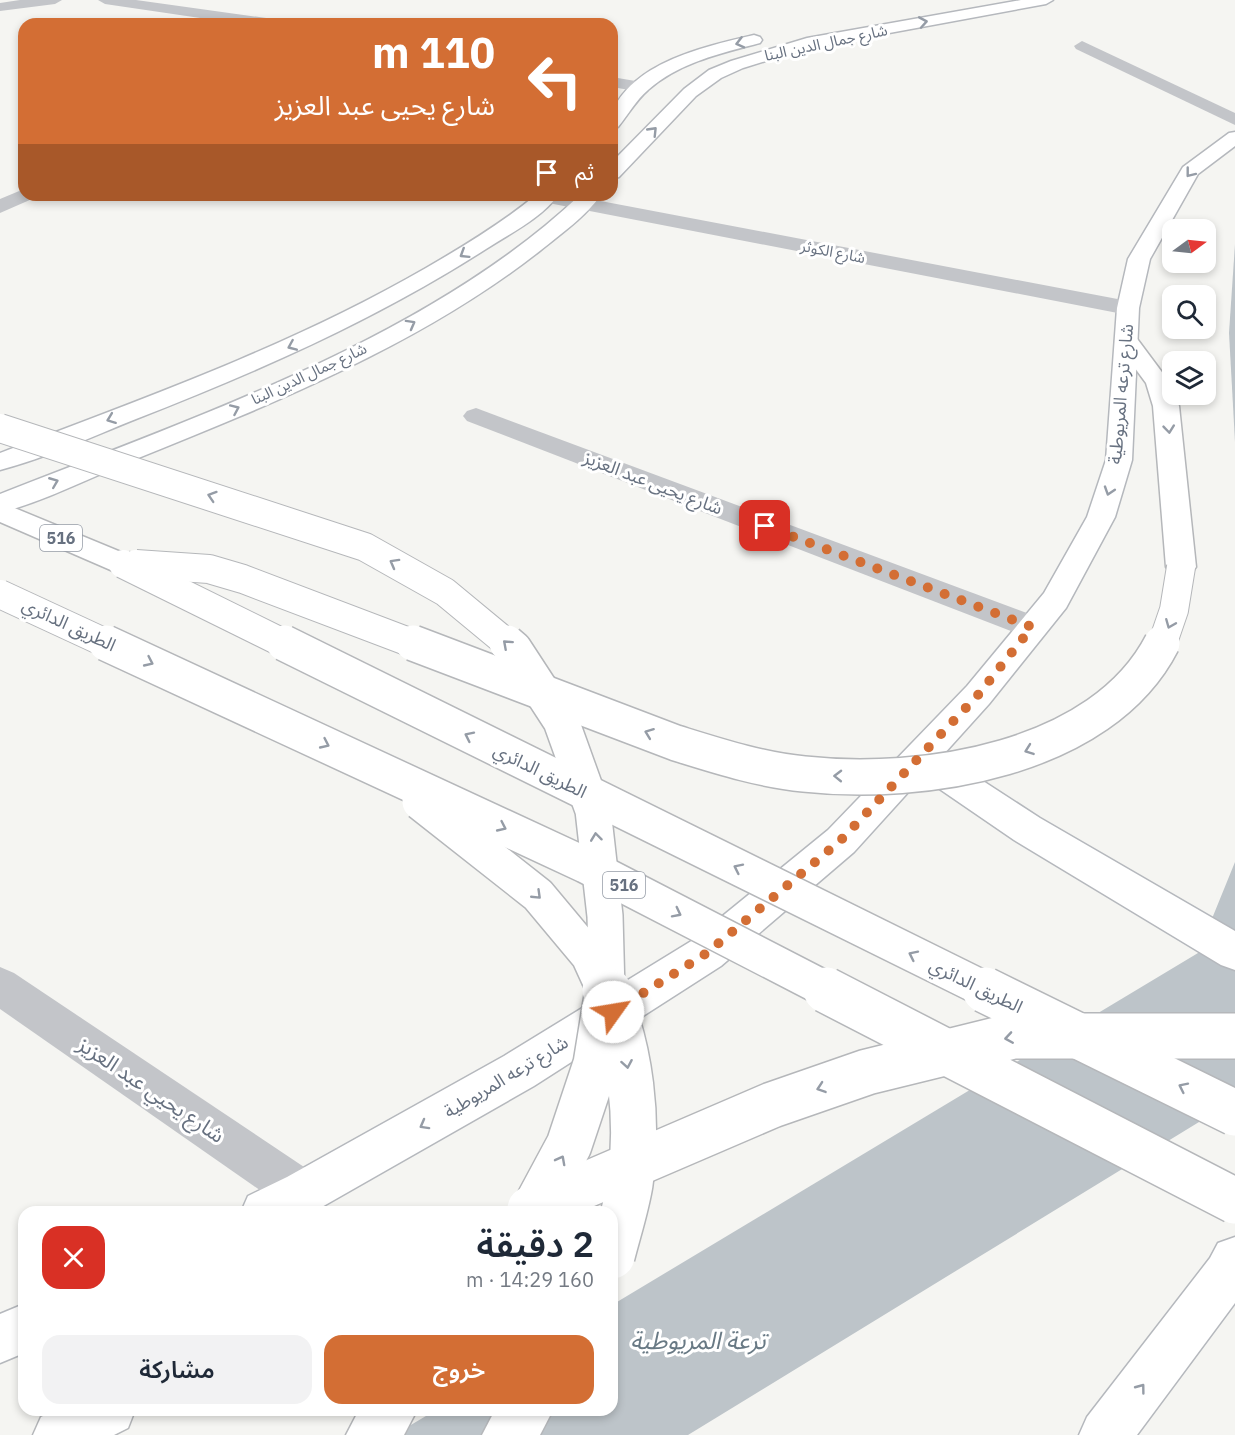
<!DOCTYPE html>
<html lang="ar">
<head>
<meta charset="utf-8">
<style>
	:root { --surface:#fff; --page:#f2f2f3; --text:#1f2937; --muted:#747a83; --accent:#d36e34 }
	body { margin:0; font-family:"IBM Plex Sans","Noto Sans Arabic",sans-serif; background:var(--page); color:var(--text); direction:rtl; height:100vh; display:flex; flex-direction:column; font-size:22px; white-space:nowrap }
	* { box-sizing:border-box; margin:0 }
	p { font-size:20px; color:var(--muted) }
	.icon { flex:none; width:33px; height:33px; fill:none; stroke:currentColor; stroke-width:2; stroke-linecap:round; stroke-linejoin:round }
	.map { position:relative; flex:1; overflow:hidden; direction:ltr }
	.details { position:absolute; left:18px; top:1206px; width:600px; height:210px; display:flex; flex-direction:column; background:var(--surface); border-radius:18px; box-shadow:0 3px 9px #0003; direction:rtl }
	.details>* { flex:none }
	.top-card { position:absolute; left:18px; top:18px; width:600px; height:183px; border-radius:18px; box-shadow:0 3px 9px #0003; direction:rtl; background:#d36e34; color:#fff; overflow:hidden }
	.needle { width:39px; rotate:75deg }
	.tools { position:absolute; left:1162px; top:219px; display:grid; gap:12px }
	.tools a { display:grid; place-items:center; width:54px; height:54px; border-radius:12px; background:var(--surface); box-shadow:0 3px 9px #0003; font-size:30px }
	.pin { position:absolute; display:grid; place-items:center; width:51px; height:51px; color:#fff; margin:-26px; border-radius:12px; box-shadow:0 3px 9px #0006 }
	.me { position:absolute; width:66px; margin:-33px; rotate:58deg; stroke-linejoin:round; filter:drop-shadow(0 0 4px #0008) }
	.turn { display:flex; align-items:center; gap:21px; height:126px; padding:0 24px; font-size:27px }
	.turn .icon { width:78px; height:78px; stroke-width:2.5 }
	.turn b { display:block; font-size:42px; line-height:51px }
	.then { display:flex; align-items:center; height:57px; padding:0 24px; background:#0003; gap:12px; font-size:22px }
	.round { display:grid; place-items:center; flex:none; width:63px; height:63px; border-radius:18px; background:var(--page) }
	.summary { display:flex; align-items:center; justify-content:space-between; height:102px; padding:0 24px }
	h1 { font-size:36px; font-weight:600; line-height:45px }
	.cta { display:flex; gap:12px; margin-top:auto; padding:12px 24px }
	.cta a { flex:1; height:69px; border-radius:18px; background:var(--accent); color:#fff; font-size:24px; font-weight:600; line-height:69px; text-align:center }
	.cta a+a { background:var(--page); color:var(--text) }
	.map>svg:first-child { display:block }
	.water { fill:#bdc4c9 }
	.lines { fill:none; stroke-linecap:round; stroke-linejoin:round }
	.secondary-casing { stroke:#b5b8bd; stroke-width:3 }
	.motorway-casing { stroke:#b5b7ba; stroke-width:3 }
	.minor { fill:#c3c5c9; fill-rule:evenodd }
	.secondary { fill:#fff; fill-rule:evenodd }
	.motorway { fill:#fff; fill-rule:evenodd }
	.motorway-bridge-far2-casing { stroke:#b5b7ba; stroke-width:30; stroke-linecap:butt }
	.motorway-bridge-far1-casing { stroke:#b5b7ba; stroke-width:38; stroke-linecap:butt }
	.motorway-bridge-casing { stroke:#b5b7ba; stroke-width:48; stroke-linecap:butt }
	.motorway-bridge-far2 { stroke:#fff; stroke-width:28 }
	.motorway-bridge-far1 { stroke:#fff; stroke-width:35 }
	.motorway-bridge { stroke:#fff; stroke-width:45 }
	.oneway { stroke:#959ca6 }
	.route { stroke:#d36e34; stroke-width:10; stroke-dasharray:0 18 }
	.labels { text-anchor:middle; stroke-width:6; stroke-linejoin:round; paint-order:stroke }
	.far-street-label { font-size:15px; fill:#677180; stroke:#fff }
	.shield { fill:#fff; stroke:#959ca6; stroke-width:1.5 }
	.shield-label { font-size:16px; font-weight:bold; fill:#677180 }
	.street-label { font-size:18px; fill:#677180; stroke:#fff }
	.near-street-label { font-size:21px; fill:#677180; stroke:#fff }
	.near-water-label { font-size:24px; font-style:italic; fill:#687984; stroke:#fff }
</style>
</head>
<body>
<div class="map">
<svg width="1235" height="1435" viewBox="0 0 1235 1435">
	<rect width="100%" height="100%" fill="#f5f5f2"/>
	<!-- water -->
	<g class="water">
		<polygon points="1235,244 1235,442 1229,333"/>
		<polygon points="1235,862 1235,1100 688,1435 394,1435 436,1410 612,1410 612,1305 1198,953"/>
	</g>
	<g class="lines">
		<!-- secondary casing -->
		<g class="secondary-casing">
			<g id="secondary">
				<polygon points="1021,0 1053,0 1046,4 808,48 743,68 721,78 696,96 619,177 612,179 612,162 684,89 709,70 731,61 807,38"/>
				<path d="M754 35 760 37 762 40 760 43C721 53 678 63 648 90 636 100 628 115 618 127L612 128C612 123 611 115 613 110 636 61 707 46 754 35Z"/>
				<polygon points="1235,132 1235,146 1198,174 1150,259 1139,308 1132,460 1115,517 1066,608 989,704 943,755 1040,818 1235,931 1235,970 1221,965 1014,840 922,777 854,852 721,966 534,1086 313,1212 241,1212 248,1196 287,1177 504,1056 693,940 828,830 967,686 1044,593 1087,517 1106,460 1117,308 1128,259 1183,167 1229,133"/>
				<path d="M536 195H558C542 218 509 234 486 249 375 320 257 372 136 419 91 437 46 458 0 470V453C145 398 291 346 426 268 464 246 502 223 536 195Z"/>
				<path d="M580 195H601C586 216 561 234 541 250 422 344 270 405 131 461 88 479 44 501 0 513V494C192 418 428 339 580 195Z"/>
				<polygon points="1235,1237 1235,1303 1137,1435 1079,1435 1087,1417 1210,1258 1218,1243"/>
				<polygon points="24,1304 24,1353 0,1363 0,1314"/>
			</g>
		</g>
		<!-- motorway casing -->
		<g class="motorway-casing">
			<g id="motorway">
				<polygon points="1127,334 1135,336 1170,383 1179,406 1196,567 1191,574 1181,577 1171,574 1166,567 1153,406 1146,383 1115,341 1119,336"/>
				<polygon points="0,502 133,557 138,564 133,571 123,574 113,571 0,522"/>
				<polygon points="55,1410 135,1410 128,1428 114,1435 33,1435 41,1417"/>
				<polygon points="359,1410 417,1410 404,1435 346,1435"/>
				<polygon points="495,1410 553,1410 540,1435 482,1435"/>
			</g>
		</g>
		<!-- minor -->
		<g class="minor">
			<polygon points="20,0 62,0 55,4 0,11 0,3"/>
			<polygon points="98,0 136,0 273,19 281,24 241,24 105,4"/>
			<polygon points="1082,41 1235,113 1235,125 1076,49 1074,46"/>
			<polygon points="612,77 647,83 649,87 641,92 612,87"/>
			<polygon points="24,189 24,195 35,195 32,199 0,213 0,199"/>
			<polygon points="528,195 569,195 1128,301 1136,303 1139,308 1136,313 1128,315 538,201"/>
			<polygon points="476,408 1043,619 1047,627 1043,635 1032,638 1021,635 467,421 463,416 467,411"/>
			<path d="M0 967 14 973 319 1177 326 1193 319 1209C309 1213 297 1213 287 1209L0 1009Z"/>
		</g>
		<!-- secondary -->
		<use href="#secondary" class="secondary"/>
		<!-- motorway -->
		<use href="#motorway" class="motorway"/>
		<!-- motorway-bridge-far2 casing -->
		<g class="motorway-bridge-far2-casing">
			<g id="motorway-bridge-far2">
				<polyline points="0,428 365,547 445,592 509,645"/>
				<polyline points="123,564 287,645"/>
				<polyline points="136,564 209,569 243,579 417,645"/>
				<polyline points="0,594 110,645"/>
				<polyline points="1162,645 1174,610 1181,567"/>
			</g>
		</g>
		<!-- motorway-bridge-far1 casing -->
		<g class="motorway-bridge-far1-casing">
			<g id="motorway-bridge-far1">
				<polyline points="106,643 585,865 829,991"/>
				<polyline points="284,643 988,991"/>
				<path d="M413 643 676 743C718 756 761 770 804 774 922 787 1102 760 1162 643"/>
				<polyline points="507,643 514,649 561,721 593,810 605,916 607,991"/>
				<polyline points="420,802 538,895 589,956 605,991"/>
			</g>
		</g>
		<!-- motorway-bridge casing -->
		<g class="motorway-bridge-casing">
			<g id="motorway-bridge">
				<path d="M605 990C631 1048 639 1121 630 1184 626 1208 618 1232 612 1256"/>
				<polyline points="826,990 1235,1201"/>
				<polyline points="985,990 1235,1113"/>
				<polyline points="530,1209 772,1105 867,1072 1013,1036 1235,1036"/>
				<polyline points="533,1212 569,1145 596,1064 608,990"/>
			</g>
		</g>
		<!-- motorway-bridge-far2 -->
		<use href="#motorway-bridge-far2" class="motorway-bridge-far2"/>
		<!-- motorway-bridge-far1 -->
		<use href="#motorway-bridge-far1" class="motorway-bridge-far1"/>
		<!-- motorway-bridge -->
		<use href="#motorway-bridge" class="motorway-bridge"/>
	</g>
	<!-- one-way arrows -->
	<defs><path id="oneway-chevron" d="M-2-3.5L2.5 0L-2 3.5" fill="none" stroke-width="1.6" stroke-linecap="round" stroke-linejoin="round" transform="scale(1.5)"/></defs>
	<g class="oneway">
		<use href="#oneway-chevron" transform="translate(923 22) rotate(-10)"/>
		<use href="#oneway-chevron" transform="translate(740 43) rotate(166)"/>
		<use href="#oneway-chevron" transform="translate(653 131) rotate(-46)"/>
		<use href="#oneway-chevron" transform="translate(1190 173) rotate(128)"/>
		<use href="#oneway-chevron" transform="translate(464 254) rotate(148)"/>
		<use href="#oneway-chevron" transform="translate(411 324) rotate(-29)"/>
		<use href="#oneway-chevron" transform="translate(292 346) rotate(157)"/>
		<use href="#oneway-chevron" transform="translate(235 409) rotate(-24)"/>
		<use href="#oneway-chevron" transform="translate(111 419) rotate(159)"/>
		<use href="#oneway-chevron" transform="translate(1169 429) rotate(84)"/>
		<use href="#oneway-chevron" transform="translate(54 482) rotate(-22)"/>
		<use href="#oneway-chevron" transform="translate(1109 491) rotate(108)"/>
		<use href="#oneway-chevron" transform="translate(212 496) rotate(-162)"/>
		<use href="#oneway-chevron" transform="translate(394 563) rotate(-151)"/>
		<use href="#oneway-chevron" transform="translate(1170 624) rotate(112)"/>
		<use href="#oneway-chevron" transform="translate(507 644) rotate(-138)"/>
		<use href="#oneway-chevron" transform="translate(149 662) rotate(25)"/>
		<use href="#oneway-chevron" transform="translate(649 733) rotate(-159)"/>
		<use href="#oneway-chevron" transform="translate(469 736) rotate(-154)"/>
		<use href="#oneway-chevron" transform="translate(325 744) rotate(25)"/>
		<use href="#oneway-chevron" transform="translate(1029 750) rotate(160)"/>
		<use href="#oneway-chevron" transform="translate(838 776) rotate(-179)"/>
		<use href="#oneway-chevron" transform="translate(502 827) rotate(25)"/>
		<use href="#oneway-chevron" transform="translate(596 837) rotate(-97)"/>
		<use href="#oneway-chevron" transform="translate(738 868) rotate(-154)"/>
		<use href="#oneway-chevron" transform="translate(537 895) rotate(44)"/>
		<use href="#oneway-chevron" transform="translate(677 913) rotate(27)"/>
		<use href="#oneway-chevron" transform="translate(913 955) rotate(-154)"/>
		<use href="#oneway-chevron" transform="translate(1009 1038) rotate(171)"/>
		<use href="#oneway-chevron" transform="translate(627 1064) rotate(80)"/>
		<use href="#oneway-chevron" transform="translate(1183 1087) rotate(-154)"/>
		<use href="#oneway-chevron" transform="translate(821 1088) rotate(161)"/>
		<use href="#oneway-chevron" transform="translate(424 1125) rotate(151)"/>
		<use href="#oneway-chevron" transform="translate(561 1160) rotate(-62)"/>
		<use href="#oneway-chevron" transform="translate(1141 1388) rotate(-53)"/>
	</g>
	<g class="lines">
		<!-- route -->
		<polyline class="route" points="613,1012 707,953 840,841 978,695 1032,627 765,526"/>
	</g>
	<g class="labels">
		<!-- far-street labels -->
		<g class="far-street-label">
			<text transform="translate(826 43) rotate(-12)" y="5">شارع جمال الدين البنا</text>
			<text transform="translate(833 252) rotate(11)" y="5">شارع الكوثر</text>
			<text transform="translate(309 374) rotate(-25)" y="5">شارع جمال الدين البنا</text>
		</g>
		<!-- shield labels -->
		<g class="shield">
			<rect x="40" y="525" width="42" height="26" rx="4.5"/>
			<rect x="603" y="872" width="42" height="26" rx="4.5"/>
		</g>
		<g class="shield-label">
			<text x="61" y="544">516</text>
			<text x="624" y="891">516</text>
		</g>
		<!-- street labels -->
		<g class="street-label">
			<text transform="translate(1121 394) rotate(-85)" y="6">شارع ترعه المريوطية</text>
			<text transform="translate(653 483) rotate(21)" y="6">شارع يحيى عبد العزيز</text>
			<text transform="translate(69 625) rotate(25)" y="6">الطريق الدائري</text>
			<text transform="translate(540 771) rotate(26)" y="6">الطريق الدائري</text>
			<text transform="translate(976 986) rotate(26)" y="6">الطريق الدائري</text>
			<text transform="translate(506 1077) rotate(-31)" y="6">شارع ترعه المريوطية</text>
		</g>
		<!-- near-street labels -->
		<g class="near-street-label">
			<text transform="translate(151 1090) rotate(34)" y="7">شارع يحيي عبد العزيز</text>
		</g>
		<!-- near-water labels -->
		<g class="near-water-label">
			<text x="698" y="1349">ترعة المريوطية</text>
		</g>
	</g>
</svg>
<div class="tools">
<a><svg class="needle" viewBox="-14 -14 28 28"><path d="M0-13l5 13h-10z" fill="#e53935"/><path d="M0 13l5-13h-10z" fill="#747a83"/></svg></a>
<a><svg class="icon" aria-label="search" viewBox="0 0 24 24"><circle cx="10" cy="10" r="6"/><path d="M15 15l6 6"/></svg></a>
<a><svg class="icon" aria-label="layers" viewBox="0 0 24 24"><path d="M12 4l9 5-9 5-9-5zM3 14l9 5 9-5"/></svg></a>
</div>
<div class="pin" style="left:765px;top:526px;background:#d93025"><svg class="icon" aria-label="arrive" viewBox="0 0 24 24"><path d="M6 21V4h12l-3 4 3 4H6"/></svg></div>
<svg class="me" style="left:613px;top:1012px" viewBox="-20 -20 40 40"><circle r="19" fill="#fff"/><path d="M0-13L10 11 0 6-10 11z" fill="#d36e34"/></svg>
<div class="top-card">
<div class="turn"><svg class="icon" aria-label="left" viewBox="0 0 24 24"><path d="M17 20v-9H6M10 6l-5 5 5 5"/></svg><div><b>110 m</b>شارع يحيى عبد العزيز</div></div>
<div class="then">ثم<svg class="icon" aria-label="arrive" viewBox="0 0 24 24"><path d="M6 21V4h12l-3 4 3 4H6"/></svg></div>
</div>
<section class="details">
<div class="summary"><div><h1>2 دقيقة</h1><p>160 m · 14:29</p></div><a class="round" style="background:#d93025;color:#fff"><svg class="icon" aria-label="close" viewBox="0 0 24 24"><path d="M6 6l12 12M18 6L6 18"/></svg></a></div>
<div class="cta"><a>خروج</a><a>مشاركة</a></div>
</section>
</div>
</body>
</html>
